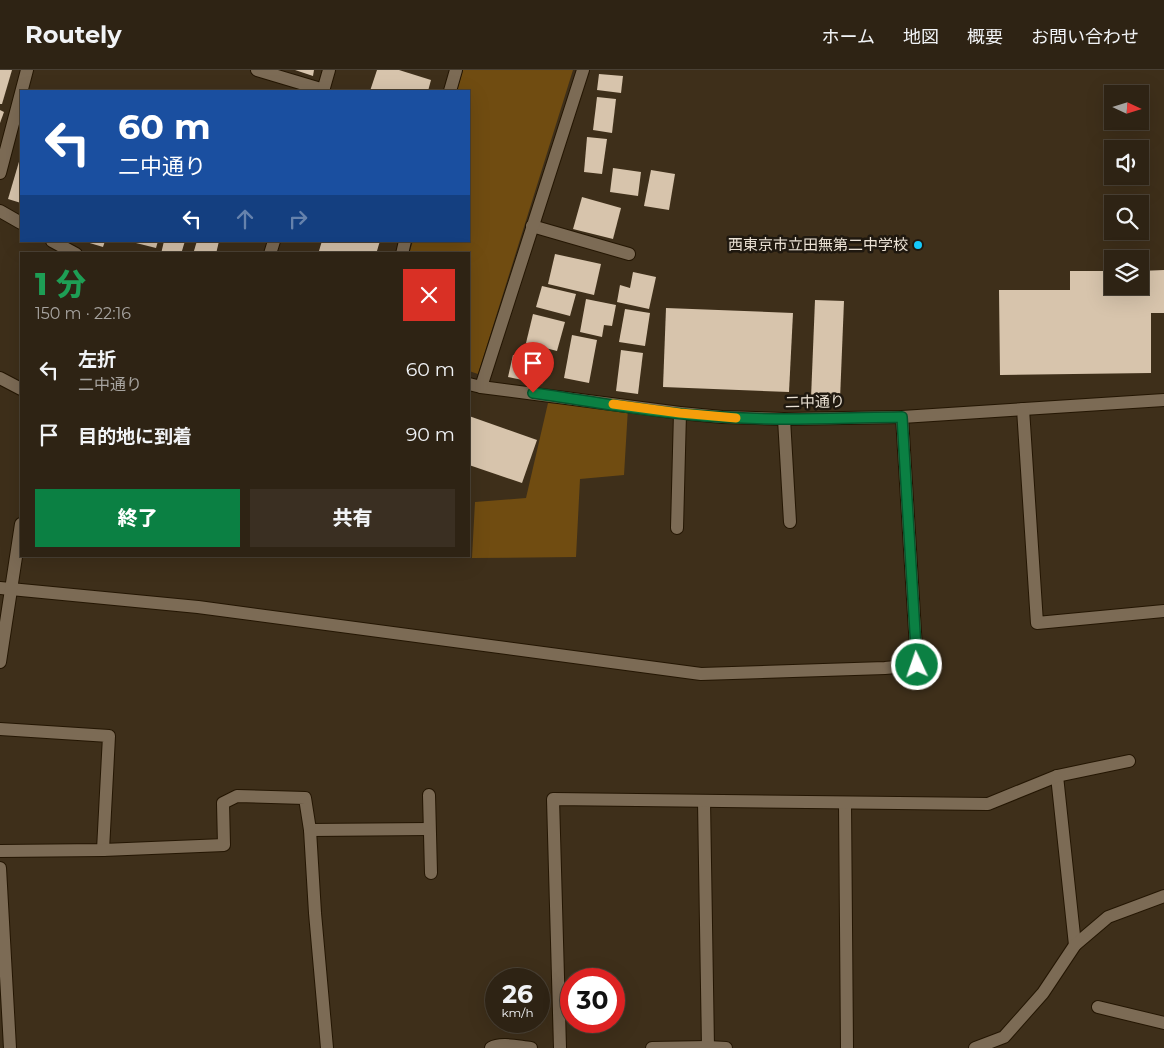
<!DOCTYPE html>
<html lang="ja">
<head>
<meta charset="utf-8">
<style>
	:root { --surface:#2e2314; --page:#3a2f22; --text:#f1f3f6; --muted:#a7a4a0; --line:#494034; --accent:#0b8043 }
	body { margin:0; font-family:Montserrat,"Noto Sans JP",sans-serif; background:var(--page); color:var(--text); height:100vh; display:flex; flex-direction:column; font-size:19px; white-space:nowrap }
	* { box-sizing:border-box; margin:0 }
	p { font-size:16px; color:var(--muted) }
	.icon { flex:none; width:28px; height:28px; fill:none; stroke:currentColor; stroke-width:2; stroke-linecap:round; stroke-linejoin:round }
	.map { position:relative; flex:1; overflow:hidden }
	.details { position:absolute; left:20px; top:182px; width:450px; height:305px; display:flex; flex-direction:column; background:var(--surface); border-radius:0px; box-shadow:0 5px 20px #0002,0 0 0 1px var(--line) }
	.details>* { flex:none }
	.hud { position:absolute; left:20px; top:20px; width:450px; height:152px; border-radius:0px; box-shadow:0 5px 20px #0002,0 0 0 1px var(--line); background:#1a4fa0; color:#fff; overflow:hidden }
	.needle { width:32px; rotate:94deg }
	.controls { position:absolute; left:1104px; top:15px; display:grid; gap:10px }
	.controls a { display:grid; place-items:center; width:45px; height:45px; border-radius:0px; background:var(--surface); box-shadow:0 5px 20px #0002,0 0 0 1px var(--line); font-size:25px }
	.speed { position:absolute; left:485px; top:898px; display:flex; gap:10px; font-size:25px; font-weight:700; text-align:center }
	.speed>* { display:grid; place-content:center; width:65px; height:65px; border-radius:50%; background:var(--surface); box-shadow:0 5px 20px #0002,0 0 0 1px var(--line); line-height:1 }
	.speed small { font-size:12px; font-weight:400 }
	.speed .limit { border:8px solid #d22; background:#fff; color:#111 }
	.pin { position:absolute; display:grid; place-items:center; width:42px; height:42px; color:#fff; margin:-51px -21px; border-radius:50% 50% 50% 0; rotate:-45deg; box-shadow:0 0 5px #0007 }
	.pin .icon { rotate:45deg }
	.me { position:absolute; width:55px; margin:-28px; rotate:357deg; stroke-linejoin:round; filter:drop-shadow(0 0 4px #0008) }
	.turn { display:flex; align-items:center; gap:18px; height:105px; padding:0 15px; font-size:22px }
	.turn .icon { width:65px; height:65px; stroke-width:2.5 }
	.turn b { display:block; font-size:35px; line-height:42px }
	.lanes { display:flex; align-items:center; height:48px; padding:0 15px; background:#0003; justify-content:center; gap:25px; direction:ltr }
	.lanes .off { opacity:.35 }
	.round { display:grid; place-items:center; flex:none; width:52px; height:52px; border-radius:0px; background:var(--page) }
	.overview { display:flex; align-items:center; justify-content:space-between; height:85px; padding:0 15px }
	h1 { font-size:30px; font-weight:800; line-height:38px; color:#1e9e55 }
	.action { display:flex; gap:10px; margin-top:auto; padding:10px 15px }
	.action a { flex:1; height:58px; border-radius:0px; background:var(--accent); color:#fff; font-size:20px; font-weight:800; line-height:58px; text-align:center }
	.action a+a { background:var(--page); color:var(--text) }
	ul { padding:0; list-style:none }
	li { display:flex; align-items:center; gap:15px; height:65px; padding:0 15px }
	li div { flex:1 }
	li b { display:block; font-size:19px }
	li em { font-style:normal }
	header { display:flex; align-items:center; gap:30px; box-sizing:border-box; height:70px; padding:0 25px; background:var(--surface); border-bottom:1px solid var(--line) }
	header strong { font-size:24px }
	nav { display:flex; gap:28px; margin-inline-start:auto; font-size:18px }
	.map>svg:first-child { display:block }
	.green { fill:#704c11 }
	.building { fill:#d7c4ac }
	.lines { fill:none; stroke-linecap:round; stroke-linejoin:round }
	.minor-casing { stroke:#241603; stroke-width:14 }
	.minor { stroke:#7c6b55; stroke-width:12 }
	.route-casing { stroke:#07532c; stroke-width:12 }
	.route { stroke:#0b8043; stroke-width:9 }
	.slow { stroke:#f59e0b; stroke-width:9 }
	.poi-dot { fill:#14cafb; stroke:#1f180f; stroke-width:2 }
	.labels { text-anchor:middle; stroke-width:5; stroke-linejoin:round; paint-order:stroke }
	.poi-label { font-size:15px; fill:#eae1d4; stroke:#1f180f; text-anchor:end }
	.street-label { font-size:15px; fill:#eae1d4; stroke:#1f180f }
</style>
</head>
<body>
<header>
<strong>Routely</strong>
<nav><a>ホーム</a><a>地図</a><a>概要</a><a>お問い合わせ</a></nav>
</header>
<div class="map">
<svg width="1164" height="978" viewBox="0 0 1164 978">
	<rect width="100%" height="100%" fill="#3e2f1a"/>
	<!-- green -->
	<g class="green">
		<polygon points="463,0 573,0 478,304 469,301 469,184 409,184 413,171 469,171 469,21 457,21"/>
		<polygon points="548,333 628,338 624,405 580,409 576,487 472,488 475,432 526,428"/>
	</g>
	<!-- building -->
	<g class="building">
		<polygon points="0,0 12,0 2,34 0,34"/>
		<polygon points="295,0 314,0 313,6"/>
		<polygon points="377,0 399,0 431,10 428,21 370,21"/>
		<polygon points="599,4 623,6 621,23 597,20"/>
		<polygon points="597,27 616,29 612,63 593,60"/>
		<polygon points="0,40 4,42 0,53"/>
		<polygon points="587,67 607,69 602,104 584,102"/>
		<polygon points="21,85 21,133 8,129"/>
		<polygon points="613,98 641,102 638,126 610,122"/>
		<polygon points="651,100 675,104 669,140 644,136"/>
		<polygon points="582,127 621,138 613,169 573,159"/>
		<polygon points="83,171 105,171 103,177"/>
		<polygon points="136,171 158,171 156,178 136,173"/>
		<polygon points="164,171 185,171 181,184 161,184"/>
		<polygon points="197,171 219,171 216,184 193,184"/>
		<polygon points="322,171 380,171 376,184 318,184"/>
		<polygon points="555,184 601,194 594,225 548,214"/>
		<polygon points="1164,200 1164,243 1151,243 1151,303 1000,305 999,220 1070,220 1070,201 1112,201 1112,216 1140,216 1140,201"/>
		<polygon points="633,202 656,207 649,239 617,232 620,215 630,218"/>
		<polygon points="542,216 576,224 570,246 536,237"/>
		<polygon points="586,229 616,235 612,256 604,255 602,267 580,262"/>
		<polygon points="815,230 844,231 840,329 811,328"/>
		<polygon points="666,238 793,243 789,322 663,317"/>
		<polygon points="625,239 650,243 645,276 619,272"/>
		<polygon points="533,244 565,252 557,281 526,273"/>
		<polygon points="572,265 597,270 589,313 564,308"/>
		<polygon points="621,280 643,283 638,324 616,321"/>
		<polygon points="513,285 547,292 542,314 508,307"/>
		<polygon points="469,346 537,370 522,413 469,395"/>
	</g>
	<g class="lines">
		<!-- minor casing -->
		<g class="minor-casing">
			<g id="minor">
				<polyline points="257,0 324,20"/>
				<polyline points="323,21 329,0"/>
				<polyline points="450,21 456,0"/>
				<polyline points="0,103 27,0"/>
				<polyline points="0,141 21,153"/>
				<polyline points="532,156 629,184"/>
				<polyline points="52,171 76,184"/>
				<polyline points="270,184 274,171"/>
				<polyline points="402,184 405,171"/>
				<polyline points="0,308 21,319"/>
				<polyline points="469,314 481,317 680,343 722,347 784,349 902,347 1164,330"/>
				<polyline points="481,317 583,0"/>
				<polyline points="1023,339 1037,553 1164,541"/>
				<polyline points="784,349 790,452"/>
				<polyline points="677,458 680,343"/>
				<polyline points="0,518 198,537 701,604 885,598 917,595 902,347"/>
				<polyline points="0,592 21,454"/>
				<polyline points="0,659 109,666 103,780"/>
				<polyline points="1057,706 1075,875"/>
				<polyline points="429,725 431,803"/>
				<polyline points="704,731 708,978"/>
				<polyline points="845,733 847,978"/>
				<polyline points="310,760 429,759"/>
				<polyline points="0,781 103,780 224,775 223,733 237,726 305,728 310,760 315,843 327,978"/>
				<polyline points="0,798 10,978"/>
				<polyline points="1098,937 1164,953"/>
				<path d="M491 978C501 972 519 977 531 978"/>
				<polyline points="560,978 553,729 988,734 1057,706 1129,691"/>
				<polyline points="652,978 708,977 726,978"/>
				<polyline points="975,978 1004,967 1043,923 1075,875 1108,847 1164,826"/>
			</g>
		</g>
		<!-- minor -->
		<use href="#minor" class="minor"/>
	</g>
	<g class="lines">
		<!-- route casing -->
		<g class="route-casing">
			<path id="route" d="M533 323C596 332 659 344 723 347 782 351 842 348 902 347L917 595"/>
		</g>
		<!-- route -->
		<use href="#route" class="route"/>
		<!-- slow -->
		<polyline class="slow" points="613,334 680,343 736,348"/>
	</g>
	<!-- markers -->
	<circle class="poi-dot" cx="918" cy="175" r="5"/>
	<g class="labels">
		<!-- poi labels -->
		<g class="poi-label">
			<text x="908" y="180">西東京市立田無第二中学校</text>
		</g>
		<!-- street labels -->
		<g class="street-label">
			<text transform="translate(815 332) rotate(-1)" y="5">二中通り</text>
		</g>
	</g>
</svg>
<div class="controls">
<a><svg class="needle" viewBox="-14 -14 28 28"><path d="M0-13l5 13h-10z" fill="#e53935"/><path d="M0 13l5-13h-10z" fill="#a7a4a0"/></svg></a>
<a><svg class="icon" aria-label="sound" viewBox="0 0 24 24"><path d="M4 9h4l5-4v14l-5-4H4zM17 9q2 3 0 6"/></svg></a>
<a><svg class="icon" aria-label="search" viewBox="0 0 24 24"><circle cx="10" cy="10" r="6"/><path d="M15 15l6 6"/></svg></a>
<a><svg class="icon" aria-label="layers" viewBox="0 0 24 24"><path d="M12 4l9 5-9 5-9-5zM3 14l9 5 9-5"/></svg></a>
</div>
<div class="speed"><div>26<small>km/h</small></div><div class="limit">30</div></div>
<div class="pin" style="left:533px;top:323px;background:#d93025"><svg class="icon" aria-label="arrive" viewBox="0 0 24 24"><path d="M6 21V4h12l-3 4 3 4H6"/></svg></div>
<svg class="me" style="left:917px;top:595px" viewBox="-20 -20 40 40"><circle r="17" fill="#0b8043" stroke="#fff" stroke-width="3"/><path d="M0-11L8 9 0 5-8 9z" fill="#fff"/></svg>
<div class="hud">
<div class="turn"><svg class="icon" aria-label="left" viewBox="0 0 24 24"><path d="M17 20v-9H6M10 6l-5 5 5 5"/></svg><div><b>60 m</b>二中通り</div></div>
<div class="lanes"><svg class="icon" aria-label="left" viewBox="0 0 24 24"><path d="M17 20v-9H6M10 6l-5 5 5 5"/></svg><svg class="icon off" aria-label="ahead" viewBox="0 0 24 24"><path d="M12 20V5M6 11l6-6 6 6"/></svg><svg class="icon off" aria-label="right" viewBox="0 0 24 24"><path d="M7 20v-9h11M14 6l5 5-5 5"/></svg></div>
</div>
<section class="details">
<div class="overview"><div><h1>1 分</h1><p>150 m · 22:16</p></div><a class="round" style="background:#d93025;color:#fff"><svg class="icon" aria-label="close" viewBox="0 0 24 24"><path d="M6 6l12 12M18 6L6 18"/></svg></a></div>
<ul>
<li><svg class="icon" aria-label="left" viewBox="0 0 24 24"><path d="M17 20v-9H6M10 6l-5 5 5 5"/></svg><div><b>左折</b><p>二中通り</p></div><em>60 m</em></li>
<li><svg class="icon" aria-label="arrive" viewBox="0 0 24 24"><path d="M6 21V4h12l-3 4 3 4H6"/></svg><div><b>目的地に到着</b></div><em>90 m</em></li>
</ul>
<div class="action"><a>終了</a><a>共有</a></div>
</section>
</div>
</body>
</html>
